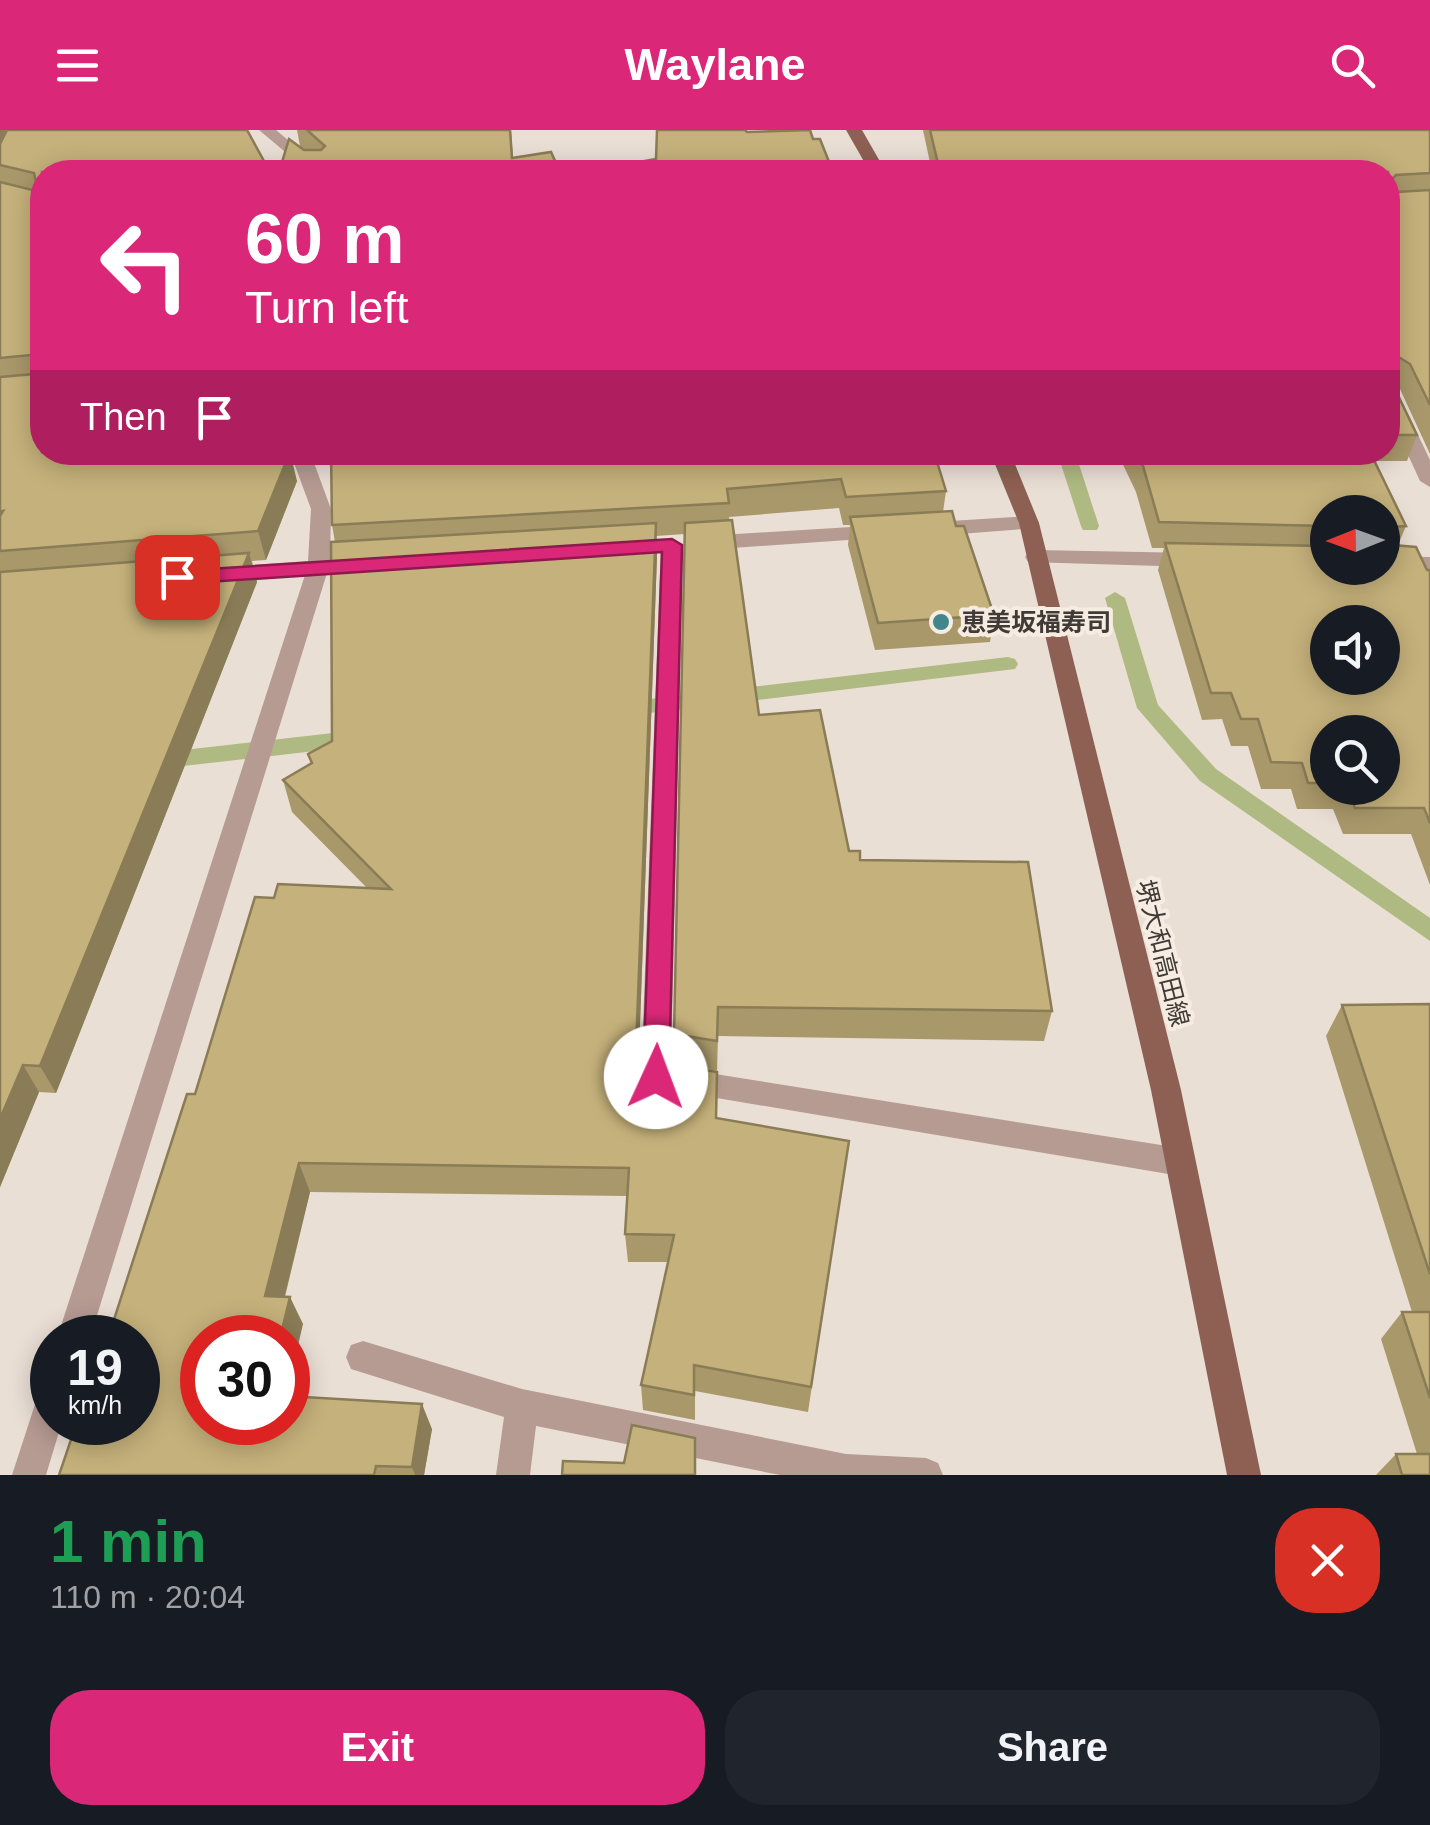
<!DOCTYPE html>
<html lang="en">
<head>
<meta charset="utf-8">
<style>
	:root { --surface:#171b24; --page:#20242c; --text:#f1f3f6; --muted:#9ea1a6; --accent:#db2777 }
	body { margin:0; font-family:Helvetica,"Noto Sans JP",sans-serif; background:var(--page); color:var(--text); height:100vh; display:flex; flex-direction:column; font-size:38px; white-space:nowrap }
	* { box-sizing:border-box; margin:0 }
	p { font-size:32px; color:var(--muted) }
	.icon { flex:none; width:55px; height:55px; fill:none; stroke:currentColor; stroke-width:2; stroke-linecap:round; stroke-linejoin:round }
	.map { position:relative; height:1345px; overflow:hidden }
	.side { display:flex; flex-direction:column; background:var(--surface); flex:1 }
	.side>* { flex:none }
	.banner { position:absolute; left:30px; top:30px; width:1370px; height:305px; border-radius:40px; box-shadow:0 5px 25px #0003; background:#db2777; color:#fff; overflow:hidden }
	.needle { width:65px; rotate:269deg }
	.tools { position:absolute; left:1310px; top:365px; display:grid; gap:20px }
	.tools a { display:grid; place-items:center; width:90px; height:90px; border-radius:50%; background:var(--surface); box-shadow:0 5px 25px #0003; font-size:50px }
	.speed { position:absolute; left:30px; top:1185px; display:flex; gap:20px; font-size:50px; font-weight:700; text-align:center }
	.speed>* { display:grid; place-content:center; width:130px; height:130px; border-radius:50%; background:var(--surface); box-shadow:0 5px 25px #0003; line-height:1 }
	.speed small { font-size:25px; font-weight:400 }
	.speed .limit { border:15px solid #d22; background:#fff; color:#111 }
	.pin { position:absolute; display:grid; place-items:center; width:85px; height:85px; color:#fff; margin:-42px; border-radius:20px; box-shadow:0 5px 15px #0006 }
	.me { position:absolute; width:110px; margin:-55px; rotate:2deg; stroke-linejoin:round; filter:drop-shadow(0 0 8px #0008) }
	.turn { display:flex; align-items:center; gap:35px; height:210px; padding:0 50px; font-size:45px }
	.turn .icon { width:130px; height:130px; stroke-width:2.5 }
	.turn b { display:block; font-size:70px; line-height:85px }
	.then { display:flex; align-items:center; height:95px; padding:0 50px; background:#0003; gap:20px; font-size:38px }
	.round { display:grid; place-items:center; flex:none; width:105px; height:105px; border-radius:40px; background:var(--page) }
	.summary { display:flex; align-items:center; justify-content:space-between; height:170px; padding:0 50px }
	h1 { font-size:60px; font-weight:600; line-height:75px; color:#1e9e55 }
	.action { display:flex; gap:20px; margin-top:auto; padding:20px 50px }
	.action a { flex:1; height:115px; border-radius:40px; background:var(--accent); color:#fff; font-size:40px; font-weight:600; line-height:115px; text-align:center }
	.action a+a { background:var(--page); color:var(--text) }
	header { display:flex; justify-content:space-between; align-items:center; height:130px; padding:0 50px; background:var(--accent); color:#fff; font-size:45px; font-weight:600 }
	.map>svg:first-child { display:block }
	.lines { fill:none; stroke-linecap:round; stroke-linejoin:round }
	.stream { fill:#afba83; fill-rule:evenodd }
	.street { fill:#b69b93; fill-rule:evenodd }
	.primary { fill:#8e6053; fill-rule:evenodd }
	.wall { fill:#a9986a; fill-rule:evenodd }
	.shaded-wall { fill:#8a7c56 }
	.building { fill:#c5b17b; stroke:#8a7c56; stroke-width:2.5; fill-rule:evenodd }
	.route { fill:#db2777; stroke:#8e194d; stroke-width:2.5 }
	.poi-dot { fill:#3f878a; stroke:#f7ece2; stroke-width:4 }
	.labels { text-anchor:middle; stroke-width:8; stroke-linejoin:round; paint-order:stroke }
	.poi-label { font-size:25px; font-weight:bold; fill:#403b37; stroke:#f7ece2; text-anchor:start }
	.street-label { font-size:25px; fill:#403b37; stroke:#f7ece2 }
</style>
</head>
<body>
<header><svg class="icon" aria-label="menu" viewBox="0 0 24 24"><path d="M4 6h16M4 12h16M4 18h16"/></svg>Waylane<svg class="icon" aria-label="search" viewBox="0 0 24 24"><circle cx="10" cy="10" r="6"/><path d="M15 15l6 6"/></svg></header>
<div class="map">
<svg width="1430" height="1345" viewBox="0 0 1430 1345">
	<rect width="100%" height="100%" fill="#eadfd5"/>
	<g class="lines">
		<!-- stream -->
		<g class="stream">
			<polygon points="1057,322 1075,322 1099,396 1097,400 1083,400 1081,396"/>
			<polygon points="1115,462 1125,468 1158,575 1216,639 1430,788 1430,811 1200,651 1137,578 1105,468"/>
			<polygon points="1008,527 1015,529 1018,534 1015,539 649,583 638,576 649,569"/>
			<polygon points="359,600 370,608 359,616 157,639 146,631 157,623"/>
		</g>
		<!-- street -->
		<g class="street">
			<polygon points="259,0 276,0 326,42 309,42"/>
			<polygon points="1388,255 1397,261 1430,330 1430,357 1420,351 1388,281"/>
			<polygon points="290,322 310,322 331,379 330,430 365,427 376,434 365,441 327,443 90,1208 57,1208 305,445 220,451 209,444 220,437 308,431 311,379"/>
			<polygon points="1029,386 1036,388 1039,393 1036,398 934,406 923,399 934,392"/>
			<polygon points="884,395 895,402 891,407 704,420 693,413 704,406"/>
			<polygon points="672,408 683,415 671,937 1180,1018 1191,1022 1195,1032 1191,1042 1180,1046 646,956 641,947 661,415"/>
			<polygon points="1036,420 1193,423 1204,430 1193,437 1028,432 1025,427 1028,422"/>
			<polygon points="1382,426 1430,427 1430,441 1374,438 1382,438"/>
			<polygon points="363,1211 522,1259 846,1324 926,1328 938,1333 943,1345 780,1345 536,1296 530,1345 496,1345 504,1287 351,1239 346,1227 351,1215"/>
			<polygon points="52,1254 52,1292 62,1292 46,1345 12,1345 40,1259"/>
		</g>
		<!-- primary -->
		<g class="primary">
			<polygon points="846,0 862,0 886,42 870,42"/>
			<polygon points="990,322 1010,322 1039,393 1181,960 1261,1345 1227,1345 1151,960 1019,393"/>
		</g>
	</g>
	<!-- wall -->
	<g class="wall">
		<polygon points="297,0 511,0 513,28 305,20 300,16"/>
		<path d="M923 0H1430V324L1400 259 1394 256 1417 305 1407 331H1374L1406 396 1398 415 1427 440H1430V755L1411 704H1343L1333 679H1297L1291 659H1261L1248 616H1231L1222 589 1202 590 1158 440 1164 418H1152L1136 362 1117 322H1388V42H932ZM1328 382 1382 438H1328ZM1328 602 1382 658H1328Z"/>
		<polygon points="0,14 42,42 297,351 266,430 252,431 257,452 56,963 39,962 0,1057"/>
		<polygon points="934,322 946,361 943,382 956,396 994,485 990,512 875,520 848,415 850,395 843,395 839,378 729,387 759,585 849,721 1052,881 1044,911 718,906 717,941 675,934 674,904 685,404 656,406 657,426 639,923 643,930 716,988 849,1011 808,1282 695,1261 695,1290 643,1280 641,1255 668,1132 628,1132 625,1104 627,1066 310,1062 285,1167 303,1194 202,1292 432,1299 424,1345 59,1345 195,964 274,768 367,758 292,682 283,650 311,633 308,624 332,611 335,412 332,395"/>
		<polygon points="1430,874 1430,1345 1376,1345 1396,1324 1417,1324 1381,1209 1402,1182 1412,1182 1326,906 1342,875"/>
	</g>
	<!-- shaded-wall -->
	<g class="shaded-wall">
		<polygon points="0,0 6,0 0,12"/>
		<polygon points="290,322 297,351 266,430 258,401"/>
		<polygon points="656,393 657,426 638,949 636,919"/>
		<polygon points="249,423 257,452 56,963 40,936"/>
		<polygon points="23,935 39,962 0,1057 0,989"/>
		<polygon points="299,1033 310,1062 278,1193 265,1166"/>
		<polygon points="290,1167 303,1194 288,1258 288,1208 280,1208"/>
		<polygon points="422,1274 432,1299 424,1345 415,1345 412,1337"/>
	</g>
	<!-- building -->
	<g class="building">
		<polygon points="7,0 247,0 270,42 42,42 42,322 290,322 258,401 0,421 0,386 3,381 0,382 0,247 34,244 35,229 31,225 0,228 0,52 32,60 37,57 34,43 0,35 0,14"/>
		<polygon points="307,0 510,0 512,28 551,22 560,42 279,42 289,9 304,20 321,20 325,16"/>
		<polygon points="657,0 745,0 747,2 810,0 813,9 820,9 833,42 583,42 656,29"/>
		<polygon points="930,0 1430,0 1430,43 1396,45 1392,49 1397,62 1430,60 1430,275 1410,234 1397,226 1394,257 1417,305 1388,305 1388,42 940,42"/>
		<polygon points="331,322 934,322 946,361 846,367 841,349 727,359 729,373 332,395"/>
		<polygon points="1136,322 1370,322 1406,396 1390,397 1389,408 1382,409 1382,382 1328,382 1328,396 1159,392 1143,336"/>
		<polygon points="952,381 956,396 964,396 994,485 878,493 850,387"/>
		<polygon points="732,390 759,585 820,580 849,721 860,721 860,730 1028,732 1052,881 718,877 717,911 674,904 685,393"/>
		<polygon points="656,393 636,919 643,930 717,942 716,988 849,1011 811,1257 694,1235 694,1265 641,1255 674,1105 625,1104 629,1038 299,1033 265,1166 290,1167 280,1208 202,1208 202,1292 288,1292 288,1266 422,1274 412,1337 376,1336 374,1345 59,1345 77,1292 138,1292 138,1208 108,1208 187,964 195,964 255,767 274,768 278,754 391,759 283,650 312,633 308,624 332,611 331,412"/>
		<path d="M1165 413 1328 416V438H1382V414L1416 417 1427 440H1430V693L1424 678H1355L1347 658H1382V602H1328V653H1308L1302 633 1271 632 1258 589H1241L1231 563H1211ZM1328 492H1382V548H1328Z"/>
		<polygon points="249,423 40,936 23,935 0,989 0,442"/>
		<polygon points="1430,874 1430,1144 1342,875"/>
		<polygon points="1402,1182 1430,1182 1430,1268"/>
		<polygon points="632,1295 695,1308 695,1345 562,1345 563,1331 624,1333"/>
		<polygon points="1396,1324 1430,1324 1430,1345 1402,1345"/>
	</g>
	<!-- route -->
	<polygon class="route" points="672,409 682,415 669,947 665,955 656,959 646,955 643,947 662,422 177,454 167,447 177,441"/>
	<!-- markers -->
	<circle class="poi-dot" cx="941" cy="492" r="10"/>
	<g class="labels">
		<!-- poi labels -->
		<g class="poi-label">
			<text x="961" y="501">恵美坂福寿司</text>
		</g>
		<!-- street labels -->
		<g class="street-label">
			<text transform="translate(1163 823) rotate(76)" y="9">堺大和高田線</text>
		</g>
	</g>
</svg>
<div class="tools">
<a><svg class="needle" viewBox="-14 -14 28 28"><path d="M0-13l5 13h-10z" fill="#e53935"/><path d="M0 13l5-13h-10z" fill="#9ea1a6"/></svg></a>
<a><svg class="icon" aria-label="sound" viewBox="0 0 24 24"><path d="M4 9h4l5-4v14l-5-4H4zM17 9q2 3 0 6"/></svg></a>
<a><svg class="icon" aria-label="search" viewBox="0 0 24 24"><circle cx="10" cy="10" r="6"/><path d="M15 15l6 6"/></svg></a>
</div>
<div class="speed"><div>19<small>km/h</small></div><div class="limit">30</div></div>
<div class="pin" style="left:177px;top:447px;background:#d93025"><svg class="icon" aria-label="arrive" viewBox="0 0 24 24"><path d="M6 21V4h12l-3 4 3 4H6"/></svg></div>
<svg class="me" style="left:656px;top:947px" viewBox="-20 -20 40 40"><circle r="19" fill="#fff"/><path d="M0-13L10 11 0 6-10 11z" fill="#db2777"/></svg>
<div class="banner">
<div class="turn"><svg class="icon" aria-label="left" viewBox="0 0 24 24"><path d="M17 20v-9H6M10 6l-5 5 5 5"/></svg><div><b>60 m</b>Turn left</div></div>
<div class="then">Then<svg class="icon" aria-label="arrive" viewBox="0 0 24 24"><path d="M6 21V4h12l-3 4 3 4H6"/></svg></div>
</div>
</div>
<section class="side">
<div class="summary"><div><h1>1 min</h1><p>110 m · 20:04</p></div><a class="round" style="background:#d93025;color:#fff"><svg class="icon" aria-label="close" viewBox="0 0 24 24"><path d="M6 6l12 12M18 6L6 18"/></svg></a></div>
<div class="action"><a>Exit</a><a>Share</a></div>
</section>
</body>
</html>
